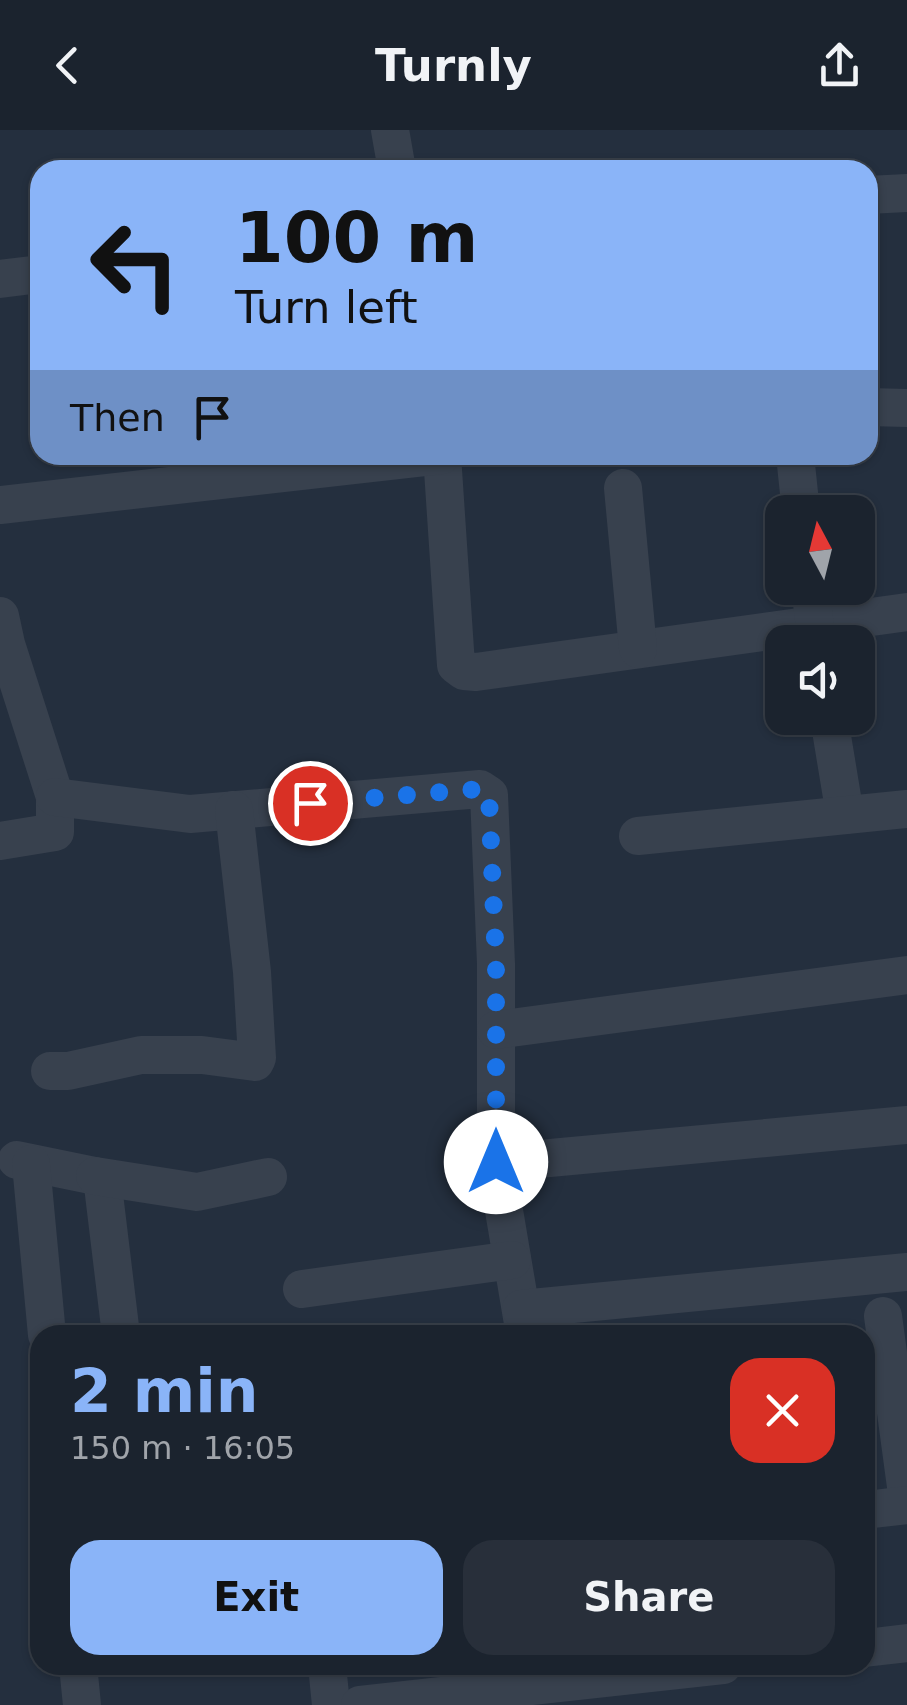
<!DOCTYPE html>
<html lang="en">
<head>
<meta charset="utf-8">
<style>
	:root { --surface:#1b232e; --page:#282f3a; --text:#f1f3f6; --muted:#a0a4aa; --line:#39404a; --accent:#8ab4f8 }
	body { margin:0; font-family:"DejaVu Sans",sans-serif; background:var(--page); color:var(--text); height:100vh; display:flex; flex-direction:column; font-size:38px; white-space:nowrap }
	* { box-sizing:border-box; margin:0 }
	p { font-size:32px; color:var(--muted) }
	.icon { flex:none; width:55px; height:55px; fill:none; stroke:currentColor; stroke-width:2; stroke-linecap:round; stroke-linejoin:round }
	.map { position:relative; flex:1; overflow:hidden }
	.panel { position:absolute; left:30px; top:1195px; width:845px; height:350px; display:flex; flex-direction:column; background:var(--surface); border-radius:30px; box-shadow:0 2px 8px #0004,0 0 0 2px var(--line) }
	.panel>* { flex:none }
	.hud { position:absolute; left:30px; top:30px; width:848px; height:305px; border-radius:30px; box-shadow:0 2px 8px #0004,0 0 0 2px var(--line); background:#8ab4f8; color:#111; overflow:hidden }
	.needle { width:65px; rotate:353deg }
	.buttons { position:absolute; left:765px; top:365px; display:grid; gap:20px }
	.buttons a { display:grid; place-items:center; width:110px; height:110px; border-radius:20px; background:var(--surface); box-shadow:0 2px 8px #0004,0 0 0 2px var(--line); font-size:50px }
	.pin { position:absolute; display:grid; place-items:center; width:85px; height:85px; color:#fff; margin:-42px; border:5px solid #fff; border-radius:50%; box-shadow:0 2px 10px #0007 }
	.me { position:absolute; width:110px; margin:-55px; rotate:0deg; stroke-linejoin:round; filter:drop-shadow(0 0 8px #0008) }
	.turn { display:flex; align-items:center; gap:35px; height:210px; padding:0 40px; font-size:45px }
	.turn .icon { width:130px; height:130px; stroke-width:2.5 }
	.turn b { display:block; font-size:70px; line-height:85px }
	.then { display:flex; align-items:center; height:95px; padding:0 40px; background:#0003; gap:20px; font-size:38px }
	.round { display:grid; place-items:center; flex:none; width:105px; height:105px; border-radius:30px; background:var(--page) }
	.head { display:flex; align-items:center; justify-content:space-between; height:170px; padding:0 40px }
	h1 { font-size:60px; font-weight:700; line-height:75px; color:var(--accent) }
	.cta { display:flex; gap:20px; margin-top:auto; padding:20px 40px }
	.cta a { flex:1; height:115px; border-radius:30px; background:var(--accent); color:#111; font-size:40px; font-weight:700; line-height:115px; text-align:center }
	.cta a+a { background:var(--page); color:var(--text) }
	header { display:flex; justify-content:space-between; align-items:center; height:130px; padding:0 40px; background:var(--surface); font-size:45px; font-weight:700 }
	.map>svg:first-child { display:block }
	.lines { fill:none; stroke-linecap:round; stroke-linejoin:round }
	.minor { stroke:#38414e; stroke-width:38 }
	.route { stroke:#1a73e8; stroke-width:18; stroke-dasharray:0 32.4 }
</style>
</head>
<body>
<header><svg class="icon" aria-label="back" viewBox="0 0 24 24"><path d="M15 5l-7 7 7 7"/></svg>Turnly<svg class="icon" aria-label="share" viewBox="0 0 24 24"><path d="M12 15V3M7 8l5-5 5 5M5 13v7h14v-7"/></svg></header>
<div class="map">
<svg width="907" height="1575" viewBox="0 0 907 1575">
	<rect width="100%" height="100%" fill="#242f3e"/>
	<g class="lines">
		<!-- minor -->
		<g class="minor">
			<polyline points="390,0 397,40"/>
			<polyline points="868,65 907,63"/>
			<polyline points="0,149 40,144"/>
			<polyline points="868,277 907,278"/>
			<polyline points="442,325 456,535 464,541 476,542 907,482"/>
			<polyline points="795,325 801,382"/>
			<polyline points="623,358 638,519"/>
			<polyline points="0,375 442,325"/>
			<polyline points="810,458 817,512"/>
			<polyline points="0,486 6,514 55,667 55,702 0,711"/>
			<polyline points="829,588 845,685"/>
			<polyline points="55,667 190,684 480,659 489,665 496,834 496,1033 525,1205"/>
			<polyline points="638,706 907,679"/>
			<polyline points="496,900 907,845"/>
			<polyline points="50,941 68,941 141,925 202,925 255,932 257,928 252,842 234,680"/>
			<polyline points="17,1030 95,1046 103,1056 121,1205"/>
			<polyline points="496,1033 907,995"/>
			<polyline points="31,1034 47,1205"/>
			<polyline points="95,1046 197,1062 268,1047"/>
			<polyline points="302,1159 512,1130"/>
			<polyline points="521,1179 907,1142"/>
			<polyline points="883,1186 907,1364"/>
			<polyline points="865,1380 907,1375"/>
			<polyline points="865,1518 907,1513"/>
			<polyline points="78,1535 82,1575"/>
			<polyline points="327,1535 331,1575"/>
			<polyline points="360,1575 723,1535"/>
		</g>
	</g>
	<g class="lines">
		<!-- route -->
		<polyline class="route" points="310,673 480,659 489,665 496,834 496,1032"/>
	</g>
</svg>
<div class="buttons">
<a><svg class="needle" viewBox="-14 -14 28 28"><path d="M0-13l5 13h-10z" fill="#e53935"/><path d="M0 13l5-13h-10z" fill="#a0a4aa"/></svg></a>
<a><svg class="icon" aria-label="sound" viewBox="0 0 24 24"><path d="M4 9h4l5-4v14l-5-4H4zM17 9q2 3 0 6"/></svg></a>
</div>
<div class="pin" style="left:310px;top:673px;background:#d93025"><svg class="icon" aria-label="arrive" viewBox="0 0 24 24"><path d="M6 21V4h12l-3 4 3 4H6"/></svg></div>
<svg class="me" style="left:496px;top:1032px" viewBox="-20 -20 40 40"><circle r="19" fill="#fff"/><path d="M0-13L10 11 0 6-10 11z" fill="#1a73e8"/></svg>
<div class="hud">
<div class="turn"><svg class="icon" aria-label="left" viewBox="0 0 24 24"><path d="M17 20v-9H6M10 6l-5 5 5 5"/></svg><div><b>100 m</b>Turn left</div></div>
<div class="then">Then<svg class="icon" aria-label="arrive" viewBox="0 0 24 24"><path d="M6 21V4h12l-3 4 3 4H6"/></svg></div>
</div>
<section class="panel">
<div class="head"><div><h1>2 min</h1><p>150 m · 16:05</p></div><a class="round" style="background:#d93025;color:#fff"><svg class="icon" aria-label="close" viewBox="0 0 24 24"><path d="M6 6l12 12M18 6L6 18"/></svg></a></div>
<div class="cta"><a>Exit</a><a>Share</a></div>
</section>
</div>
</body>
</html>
